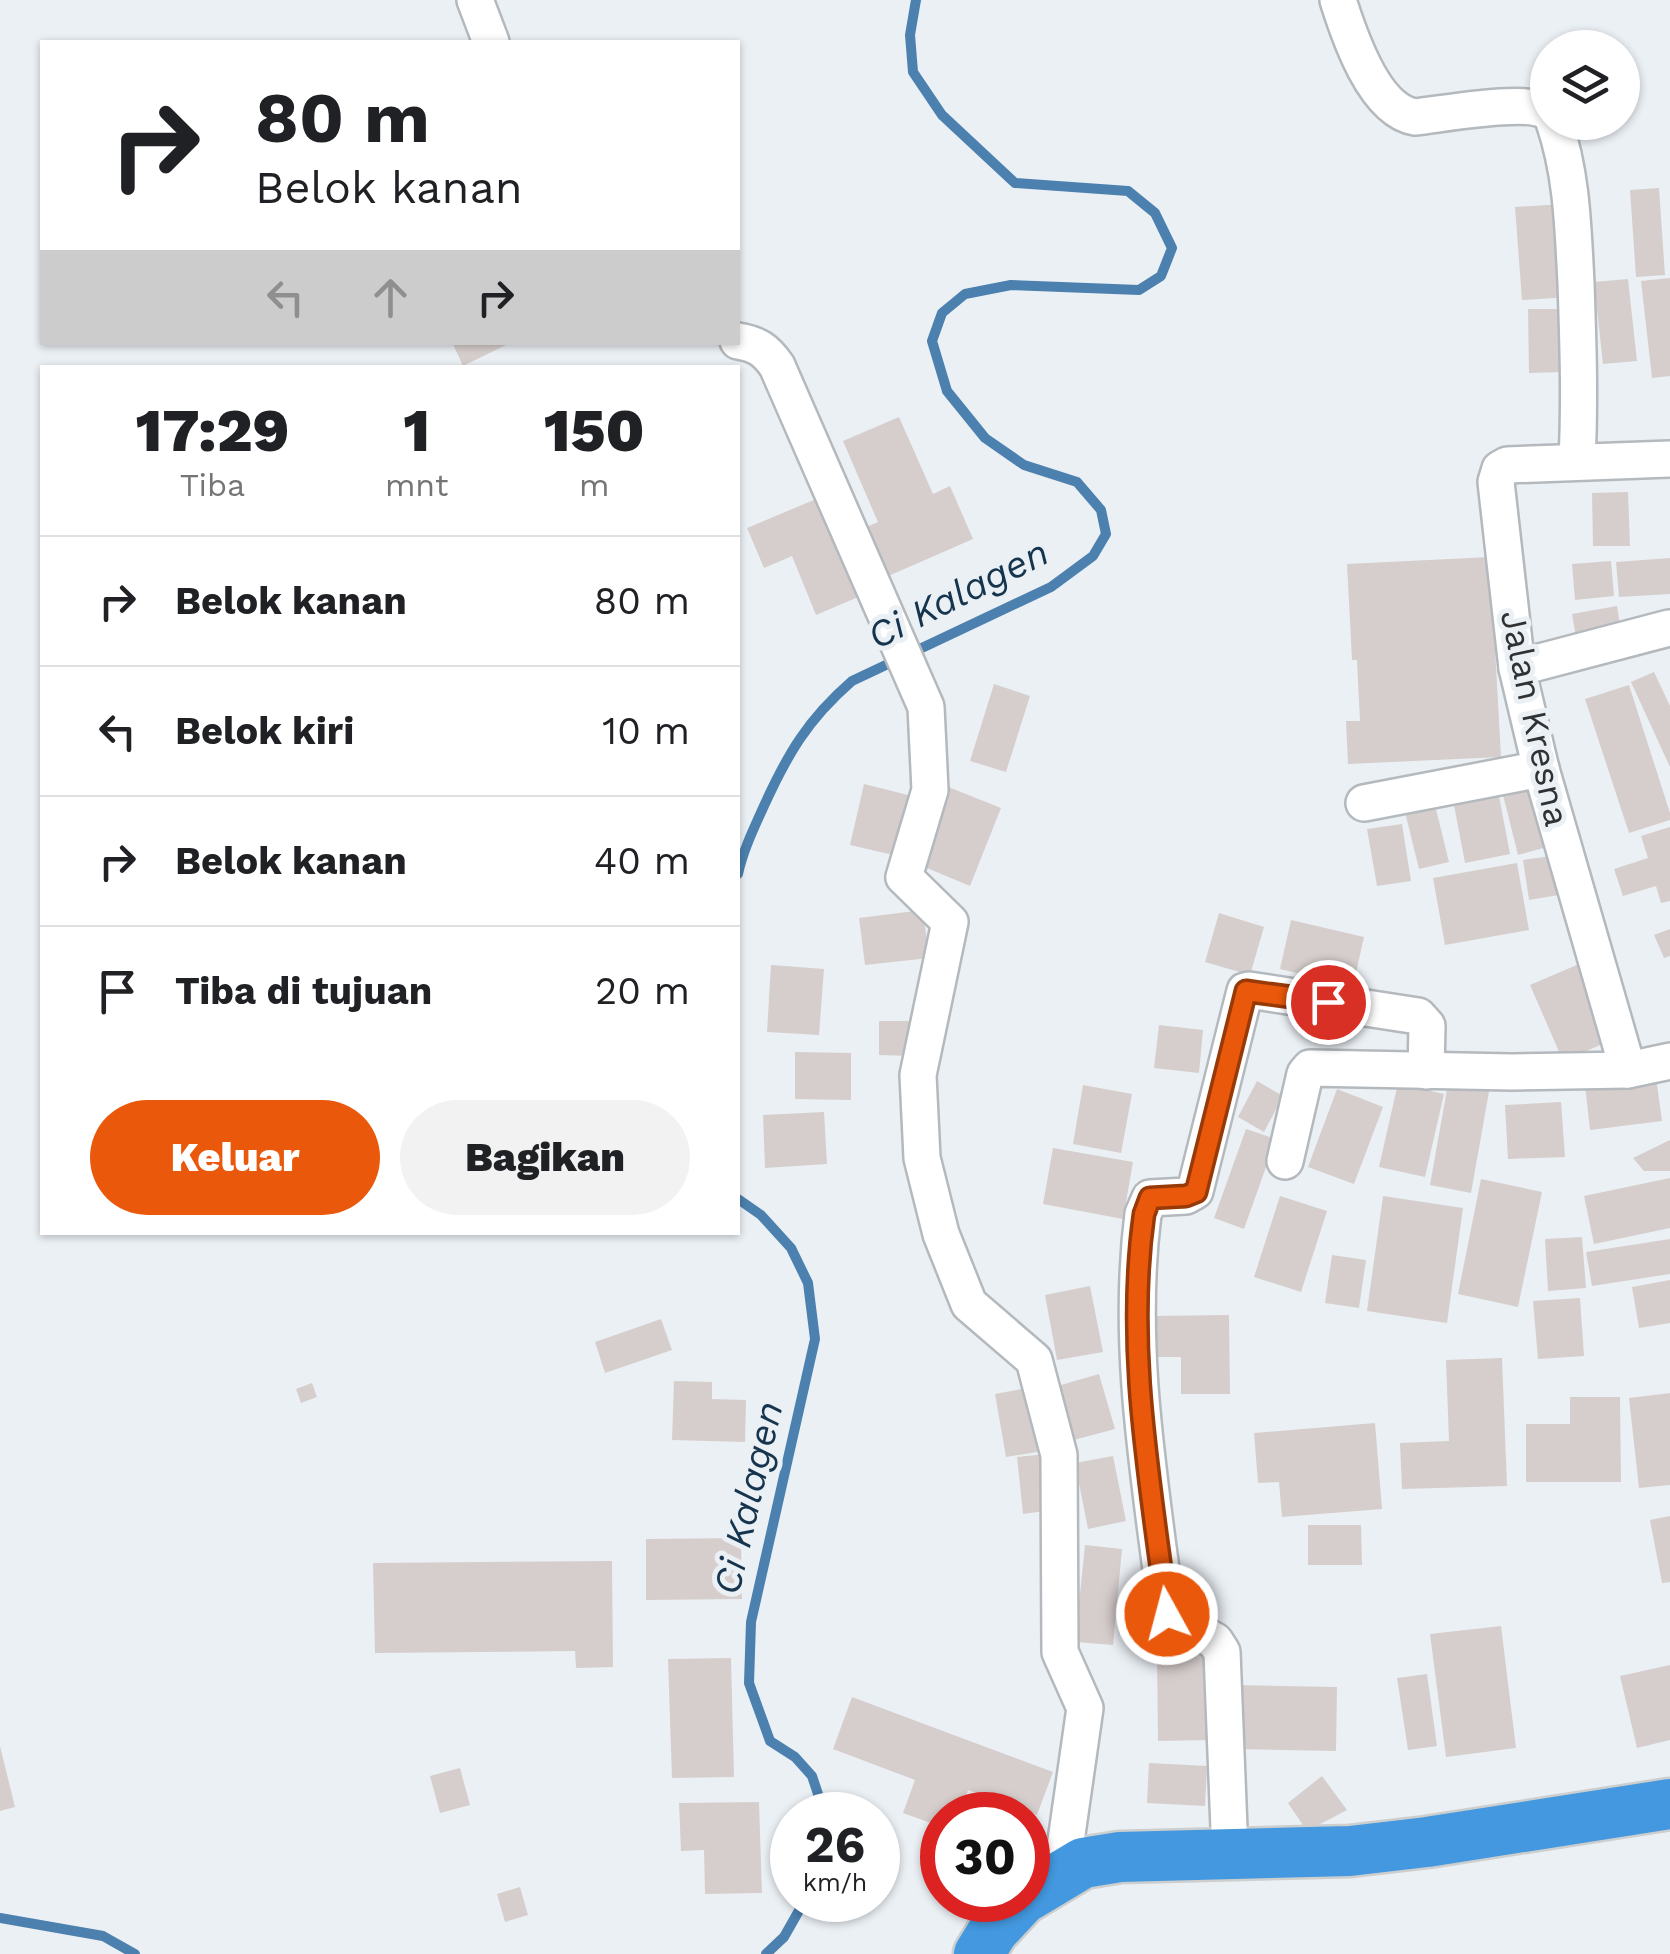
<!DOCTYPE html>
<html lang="id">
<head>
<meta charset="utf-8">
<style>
	:root { --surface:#fff; --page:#f2f2f2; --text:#202124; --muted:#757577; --line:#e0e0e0; --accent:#ea580c }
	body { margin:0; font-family:"Work Sans",sans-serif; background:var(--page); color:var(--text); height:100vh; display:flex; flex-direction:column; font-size:38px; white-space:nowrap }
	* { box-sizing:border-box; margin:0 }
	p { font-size:32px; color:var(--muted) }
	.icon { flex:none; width:55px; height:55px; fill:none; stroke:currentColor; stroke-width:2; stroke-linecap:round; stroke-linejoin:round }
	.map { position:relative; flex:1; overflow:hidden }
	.sheet { position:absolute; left:40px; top:365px; width:700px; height:870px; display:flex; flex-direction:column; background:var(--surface); border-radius:0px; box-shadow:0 2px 8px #0004 }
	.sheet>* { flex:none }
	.hud { position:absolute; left:40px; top:40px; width:700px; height:305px; border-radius:0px; box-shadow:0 2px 8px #0004; background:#fff; color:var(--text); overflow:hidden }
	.tools { position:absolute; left:1530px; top:30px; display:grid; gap:20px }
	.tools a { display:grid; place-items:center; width:110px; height:110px; border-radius:50%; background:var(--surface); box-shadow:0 2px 8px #0004; font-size:50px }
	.speed { position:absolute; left:770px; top:1792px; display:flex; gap:20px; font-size:50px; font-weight:700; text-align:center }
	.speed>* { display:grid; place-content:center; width:130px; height:130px; border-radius:50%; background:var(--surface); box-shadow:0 2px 8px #0004; line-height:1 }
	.speed small { font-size:25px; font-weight:400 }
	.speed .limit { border:15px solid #d22; background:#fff; color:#111 }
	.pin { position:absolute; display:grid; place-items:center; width:85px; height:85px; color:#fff; margin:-42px; border:5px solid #fff; border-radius:50%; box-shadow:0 2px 10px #0007 }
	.me { position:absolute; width:110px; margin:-55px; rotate:353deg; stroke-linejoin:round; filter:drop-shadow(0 0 8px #0008) }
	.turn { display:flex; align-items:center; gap:35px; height:210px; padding:0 50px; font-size:45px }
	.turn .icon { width:130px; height:130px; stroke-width:2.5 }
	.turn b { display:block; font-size:70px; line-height:85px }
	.lanes { display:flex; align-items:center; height:95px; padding:0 50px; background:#0003; justify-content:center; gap:50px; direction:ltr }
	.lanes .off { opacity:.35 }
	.eta { display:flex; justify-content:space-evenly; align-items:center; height:170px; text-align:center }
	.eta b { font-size:60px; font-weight:800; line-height:70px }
	.button { display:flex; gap:20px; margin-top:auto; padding:20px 50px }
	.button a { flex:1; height:115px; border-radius:60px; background:var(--accent); color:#fff; font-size:40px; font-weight:800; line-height:115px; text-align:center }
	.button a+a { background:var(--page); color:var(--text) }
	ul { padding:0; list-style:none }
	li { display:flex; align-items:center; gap:30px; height:130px; padding:0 50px; border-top:2px solid var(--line) }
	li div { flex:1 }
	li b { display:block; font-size:38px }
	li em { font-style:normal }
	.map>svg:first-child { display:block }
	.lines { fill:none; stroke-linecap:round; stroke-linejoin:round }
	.stream { stroke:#4c80ae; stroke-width:10 }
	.building { fill:#d6cecc }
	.minor-casing { stroke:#b4b9be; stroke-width:40 }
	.highway-casing { stroke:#cdcece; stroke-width:55 }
	.minor { stroke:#fff; stroke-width:35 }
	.highway { stroke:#4398df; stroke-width:50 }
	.route-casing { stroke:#983908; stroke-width:25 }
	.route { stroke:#ea580c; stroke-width:18 }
	.labels { text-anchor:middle; stroke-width:10; stroke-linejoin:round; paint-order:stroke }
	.street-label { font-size:35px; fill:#2f3133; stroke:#ebf0f5 }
	.water-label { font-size:38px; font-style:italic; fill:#15344e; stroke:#ebf0f5 }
</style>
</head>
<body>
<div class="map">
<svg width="1670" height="1954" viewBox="0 0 1670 1954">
	<rect width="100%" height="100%" fill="#ebf0f5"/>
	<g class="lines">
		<!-- stream -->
		<g class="stream">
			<path d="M738 874C743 851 753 830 763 808 787 755 807 720 852 681L1051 587 1093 556 1106 534 1101 510 1077 482 1024 465 985 438 947 391 932 341 942 313 965 294 1011 285 1139 290 1161 276 1172 248 1155 213 1128 191 1015 183 942 115 913 72 910 35 916 0"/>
			<polyline points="738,1199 761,1215 791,1248 808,1283 815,1339 751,1622 749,1683 770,1741 795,1757 812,1776 825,1815"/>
			<polyline points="0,1918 103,1936 135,1954"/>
			<polyline points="766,1954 784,1937 805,1900"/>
		</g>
	</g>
	<!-- building -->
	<g class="building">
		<polygon points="1659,188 1665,275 1636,277 1630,190"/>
		<polygon points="1564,204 1570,297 1522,300 1515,207"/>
		<polygon points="1670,278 1670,376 1652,378 1641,281"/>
		<polygon points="1628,279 1637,361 1603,364 1594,282"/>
		<polygon points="1528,309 1563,309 1565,372 1529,373"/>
		<polygon points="452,342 512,342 463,366"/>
		<polygon points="899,417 933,494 950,486 973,539 886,577 864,528 878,522 843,441"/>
		<polygon points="1628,492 1630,546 1593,546 1592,493"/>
		<polygon points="821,497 863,595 816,615 792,556 764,568 747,528"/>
		<polygon points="1490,557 1501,757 1348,764 1346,721 1360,721 1357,660 1352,660 1347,564"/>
		<polygon points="1670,558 1670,594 1619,597 1616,562"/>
		<polygon points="1611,561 1614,596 1575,600 1572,564"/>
		<polygon points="1617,606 1622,638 1577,644 1572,614"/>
		<polygon points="1654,672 1670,706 1670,767 1631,682"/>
		<polygon points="994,684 1030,696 1006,772 970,761"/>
		<polygon points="1629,685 1670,813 1670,820 1629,833 1585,699"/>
		<polygon points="1535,783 1551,846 1518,855 1502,791"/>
		<polygon points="864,784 916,797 902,857 850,845"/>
		<polygon points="946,786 1001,808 970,886 915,863"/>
		<polygon points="1498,791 1510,854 1465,863 1453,800"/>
		<polygon points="1434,801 1449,862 1419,869 1404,808"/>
		<polygon points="1402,824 1411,881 1377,886 1367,829"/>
		<polygon points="1670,827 1670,901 1661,903 1656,886 1623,896 1614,869 1648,858 1641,836"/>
		<polygon points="1559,855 1565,894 1529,900 1523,860"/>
		<polygon points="1517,863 1529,930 1445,945 1433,878"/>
		<polygon points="923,910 929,958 865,965 859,918"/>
		<polygon points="1219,913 1264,927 1250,975 1205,962"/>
		<polygon points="1291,920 1364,937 1353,986 1280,969"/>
		<polygon points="1670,929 1670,956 1664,958 1654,935"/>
		<polygon points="1579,964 1612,1040 1563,1061 1530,985"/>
		<polygon points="771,965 824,969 819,1035 767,1032"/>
		<polygon points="879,1021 913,1021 912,1056 879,1055"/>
		<polygon points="1159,1025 1203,1030 1199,1073 1154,1068"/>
		<polygon points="795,1052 851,1053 851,1100 795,1099"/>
		<polygon points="1449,1078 1490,1086 1471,1193 1430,1185"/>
		<polygon points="1257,1081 1283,1096 1264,1132 1238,1117"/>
		<polygon points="1398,1083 1444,1094 1425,1177 1379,1167"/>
		<polygon points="1657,1084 1662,1121 1590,1130 1585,1085"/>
		<polygon points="1083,1085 1132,1094 1121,1153 1073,1144"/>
		<polygon points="1337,1089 1383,1107 1354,1184 1308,1167"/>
		<polygon points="1561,1102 1565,1157 1508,1159 1505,1105"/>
		<polygon points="824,1112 827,1164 765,1168 763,1115"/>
		<polygon points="1246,1129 1276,1139 1244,1229 1214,1218"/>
		<polygon points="1670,1140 1670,1171 1644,1171 1633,1158"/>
		<polygon points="1053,1148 1133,1162 1123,1219 1043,1204"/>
		<polygon points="1670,1178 1670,1228 1594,1244 1584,1196"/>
		<polygon points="1481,1179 1542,1192 1518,1307 1458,1294"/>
		<polygon points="1280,1196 1327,1211 1301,1292 1254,1277"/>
		<polygon points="1383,1196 1463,1208 1447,1323 1367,1311"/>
		<polygon points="1582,1237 1586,1288 1548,1291 1545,1239"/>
		<polygon points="1670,1239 1670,1274 1592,1286 1586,1252"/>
		<polygon points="1332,1255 1366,1260 1359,1308 1325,1303"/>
		<polygon points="1670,1280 1670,1323 1639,1328 1632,1287"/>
		<polygon points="1090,1286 1103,1352 1057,1360 1045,1295"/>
		<polygon points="1580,1298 1584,1356 1538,1359 1533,1301"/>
		<polygon points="1229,1315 1230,1394 1181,1394 1181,1357 1149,1357 1149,1316"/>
		<polygon points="661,1319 672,1350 605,1373 595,1342"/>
		<polygon points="1502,1358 1507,1486 1402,1489 1400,1443 1449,1441 1446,1360"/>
		<polygon points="1099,1374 1115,1429 1070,1441 1054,1387"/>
		<polygon points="674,1381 712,1382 712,1399 746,1400 745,1442 672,1440"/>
		<polygon points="312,1383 317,1397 301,1403 296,1389"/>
		<polygon points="1032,1387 1043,1451 1006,1457 995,1394"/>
		<polygon points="1670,1393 1670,1485 1639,1488 1629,1398"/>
		<polygon points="1570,1397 1620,1397 1621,1482 1526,1482 1526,1424 1570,1424"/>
		<polygon points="1375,1423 1382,1509 1282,1517 1279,1482 1258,1483 1254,1433"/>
		<polygon points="1046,1454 1052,1510 1023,1514 1017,1457"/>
		<polygon points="1113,1456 1126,1521 1088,1529 1075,1463"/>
		<polygon points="1670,1516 1670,1582 1662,1583 1650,1520"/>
		<polygon points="1308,1525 1361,1525 1362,1565 1308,1565"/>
		<polygon points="741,1538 742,1599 646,1600 646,1539"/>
		<polygon points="1085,1545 1122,1549 1113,1645 1075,1642"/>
		<polygon points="612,1561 613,1667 576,1668 575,1651 375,1653 373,1563"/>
		<polygon points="1501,1626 1516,1748 1446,1757 1430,1634"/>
		<polygon points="1209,1654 1210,1740 1158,1741 1157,1655"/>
		<polygon points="731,1658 734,1777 672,1778 668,1659"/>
		<polygon points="1670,1665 1670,1740 1637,1748 1620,1676"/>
		<polygon points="1427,1674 1437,1746 1408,1750 1397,1678"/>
		<polygon points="1237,1685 1337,1687 1336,1751 1235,1749"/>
		<polygon points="852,1697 1053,1772 1037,1815 968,1790 959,1815 942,1815 942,1827 903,1813 915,1780 833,1749"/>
		<polygon points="0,1746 15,1807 0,1811"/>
		<polygon points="1149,1763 1207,1766 1205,1806 1147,1803"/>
		<polygon points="460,1768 470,1805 440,1813 430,1776"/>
		<polygon points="1322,1776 1347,1810 1307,1831 1288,1803"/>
		<polygon points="759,1802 762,1893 705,1894 704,1850 681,1851 679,1803"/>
		<polygon points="520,1887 528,1915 505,1922 497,1894"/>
	</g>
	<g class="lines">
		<!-- minor casing -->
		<g class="minor-casing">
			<g id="minor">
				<polyline points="475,0 491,42"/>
				<path d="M1338 0C1349 35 1374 110 1415 117 1443 114 1526 98 1548 112"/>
				<path d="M1554 122C1572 174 1573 228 1576 283 1578 342 1580 401 1577 460"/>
				<path d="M738 341C757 344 766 350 777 366L926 707 930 790 904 877 950 922 918 1075 922 1158 941 1234 969 1304 1034 1360 1059 1455 1060 1652 1085 1708 1061 1876"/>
				<polyline points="1517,668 1669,628"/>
				<polyline points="1364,803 1541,769"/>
				<polyline points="1628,1070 1541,769 1517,668 1496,482 1500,469 1507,465 1670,459"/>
				<polyline points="1285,1161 1305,1074 1310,1068 1512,1072 1628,1070 1670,1061"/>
				<path d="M1230 1854 1222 1652 1215 1641 1167 1615C1150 1481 1126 1348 1143 1214L1150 1198 1186 1196 1195 1191 1245 991 1249 990 1418 1016 1427 1026 1426 1071"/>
			</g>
		</g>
		<!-- highway casing -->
		<g class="highway-casing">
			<g id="highway">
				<polyline points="1028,1896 1083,1863 1120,1857 1350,1851 1427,1842 1670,1804"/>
				<polyline points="979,1954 993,1931 1022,1900"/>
			</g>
		</g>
		<!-- minor -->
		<use href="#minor" class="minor"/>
		<!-- highway -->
		<use href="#highway" class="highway"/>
	</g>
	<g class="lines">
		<!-- route casing -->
		<g class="route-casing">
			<path id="route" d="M1167 1614C1150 1481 1125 1348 1144 1214L1150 1198 1186 1196 1196 1192 1246 991 1328 1002"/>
		</g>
		<!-- route -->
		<use href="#route" class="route"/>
	</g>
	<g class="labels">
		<!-- street labels -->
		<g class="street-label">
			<text transform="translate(1535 718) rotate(78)" y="12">Jalan Kresna</text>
		</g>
		<!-- water labels -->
		<g class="water-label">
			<text transform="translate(958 594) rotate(-27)" y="13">Ci Kalagen</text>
			<text transform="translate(748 1498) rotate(-77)" y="13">Ci Kalagen</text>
		</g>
	</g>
</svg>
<div class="tools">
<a><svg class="icon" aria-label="layers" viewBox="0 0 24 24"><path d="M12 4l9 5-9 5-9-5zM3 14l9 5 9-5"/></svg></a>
</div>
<div class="speed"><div>26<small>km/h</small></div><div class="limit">30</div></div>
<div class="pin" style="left:1328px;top:1002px;background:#d93025"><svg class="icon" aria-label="arrive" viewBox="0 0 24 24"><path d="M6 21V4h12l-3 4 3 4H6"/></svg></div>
<svg class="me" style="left:1167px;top:1614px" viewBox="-20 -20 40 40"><circle r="17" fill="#ea580c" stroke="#fff" stroke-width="3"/><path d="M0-11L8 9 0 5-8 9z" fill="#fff"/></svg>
<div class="hud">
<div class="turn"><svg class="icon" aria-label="right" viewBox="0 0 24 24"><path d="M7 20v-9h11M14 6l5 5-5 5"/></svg><div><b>80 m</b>Belok kanan</div></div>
<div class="lanes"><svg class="icon off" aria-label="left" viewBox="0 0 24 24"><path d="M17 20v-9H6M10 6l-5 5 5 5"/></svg><svg class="icon off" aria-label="ahead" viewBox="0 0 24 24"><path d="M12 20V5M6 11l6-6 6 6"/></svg><svg class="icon" aria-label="right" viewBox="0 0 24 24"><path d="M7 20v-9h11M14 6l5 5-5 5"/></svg></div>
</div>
<section class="sheet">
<div class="eta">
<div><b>17:29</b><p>Tiba</p></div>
<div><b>1</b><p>mnt</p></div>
<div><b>150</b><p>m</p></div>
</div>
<ul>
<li><svg class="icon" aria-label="right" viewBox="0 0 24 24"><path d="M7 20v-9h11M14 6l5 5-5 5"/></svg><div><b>Belok kanan</b></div><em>80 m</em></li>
<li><svg class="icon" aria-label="left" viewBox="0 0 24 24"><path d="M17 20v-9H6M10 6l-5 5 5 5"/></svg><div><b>Belok kiri</b></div><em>10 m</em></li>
<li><svg class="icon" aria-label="right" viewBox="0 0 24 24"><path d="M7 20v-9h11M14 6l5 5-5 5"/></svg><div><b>Belok kanan</b></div><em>40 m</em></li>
<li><svg class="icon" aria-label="arrive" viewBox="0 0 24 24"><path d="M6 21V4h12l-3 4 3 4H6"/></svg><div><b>Tiba di tujuan</b></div><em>20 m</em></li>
</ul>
<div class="button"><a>Keluar</a><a>Bagikan</a></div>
</section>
</div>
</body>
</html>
